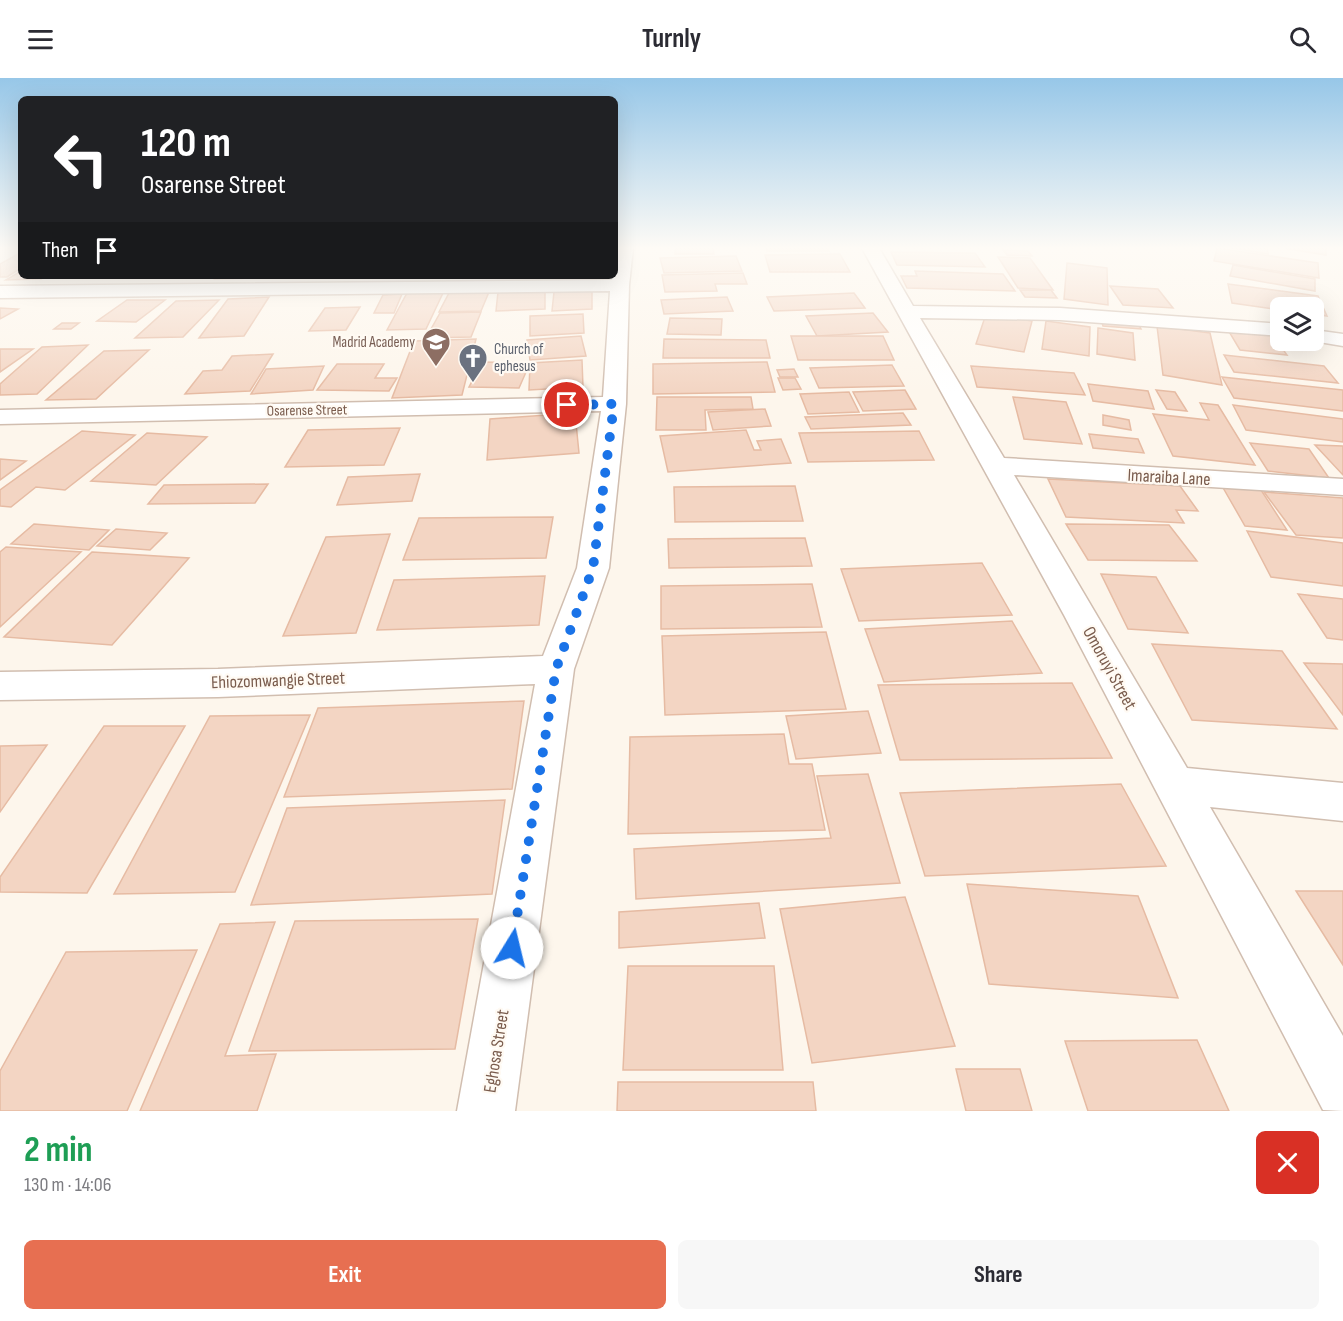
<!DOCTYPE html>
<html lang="en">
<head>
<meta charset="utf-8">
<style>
	:root { --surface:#fff; --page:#f7f7f7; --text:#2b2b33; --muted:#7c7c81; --accent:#e76f51 }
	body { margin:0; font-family:"Sofia Sans Condensed",sans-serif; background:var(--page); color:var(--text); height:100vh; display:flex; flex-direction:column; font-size:22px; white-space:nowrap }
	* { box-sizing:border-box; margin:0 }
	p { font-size:20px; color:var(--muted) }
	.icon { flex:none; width:33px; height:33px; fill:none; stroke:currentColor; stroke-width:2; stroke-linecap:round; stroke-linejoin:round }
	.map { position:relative; height:1033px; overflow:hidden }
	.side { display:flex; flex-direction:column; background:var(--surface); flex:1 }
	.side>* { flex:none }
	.banner { position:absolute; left:18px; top:18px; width:600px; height:183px; border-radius:9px; box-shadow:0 6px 24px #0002; background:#202124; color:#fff; overflow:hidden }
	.buttons { position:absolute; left:1270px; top:219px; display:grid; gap:12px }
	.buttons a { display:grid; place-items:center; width:54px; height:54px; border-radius:9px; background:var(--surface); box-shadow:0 6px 24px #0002; font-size:30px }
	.pin { position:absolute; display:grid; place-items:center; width:51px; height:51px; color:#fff; margin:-26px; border:3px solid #fff; border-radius:50%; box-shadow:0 2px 6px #0007 }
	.me { position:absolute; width:66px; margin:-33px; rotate:9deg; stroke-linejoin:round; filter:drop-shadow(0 0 4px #0008) }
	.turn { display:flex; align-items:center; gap:21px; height:126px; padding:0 24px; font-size:27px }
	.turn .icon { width:78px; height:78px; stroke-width:2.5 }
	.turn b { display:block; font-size:42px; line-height:51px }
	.then { display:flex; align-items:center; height:57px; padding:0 24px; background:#0003; gap:12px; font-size:22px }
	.round { display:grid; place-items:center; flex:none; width:63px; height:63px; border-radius:9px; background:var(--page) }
	.head { display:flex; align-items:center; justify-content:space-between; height:102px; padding:0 24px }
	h1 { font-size:36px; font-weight:700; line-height:45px; color:#1e9e55 }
	.button { display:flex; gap:12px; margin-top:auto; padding:12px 24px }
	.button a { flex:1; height:69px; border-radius:9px; background:var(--accent); color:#fff; font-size:24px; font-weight:700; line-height:69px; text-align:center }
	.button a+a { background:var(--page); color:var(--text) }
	header { display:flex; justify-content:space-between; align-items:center; height:78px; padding:0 24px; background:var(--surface); font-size:27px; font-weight:700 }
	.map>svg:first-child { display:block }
	.building { fill:#f3d5c3; stroke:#e6bba3; stroke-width:1.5 }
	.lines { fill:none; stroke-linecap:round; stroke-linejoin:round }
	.street-casing { stroke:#d1beb0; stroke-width:3 }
	.street { fill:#fff; fill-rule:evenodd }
	.route { stroke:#1a73e8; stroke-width:10; stroke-dasharray:0 18 }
	.labels { text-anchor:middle; stroke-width:4.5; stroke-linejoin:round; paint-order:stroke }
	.far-education-label { font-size:15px; fill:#785e54; stroke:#fffaf3; text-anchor:end }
	.far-worship-label { font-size:15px; fill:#5b616d; stroke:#fffaf3; text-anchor:start }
	.far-street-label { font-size:15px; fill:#7a5c4d; stroke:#fffaf3 }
	.street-label { font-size:18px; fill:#7a5c4d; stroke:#fffaf3 }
</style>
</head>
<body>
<header><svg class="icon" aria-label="menu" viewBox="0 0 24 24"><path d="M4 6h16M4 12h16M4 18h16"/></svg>Turnly<svg class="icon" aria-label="search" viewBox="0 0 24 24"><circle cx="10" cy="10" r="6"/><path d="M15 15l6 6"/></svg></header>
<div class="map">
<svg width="1343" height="1033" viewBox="0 0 1343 1033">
	<rect width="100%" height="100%" fill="#fdf6ec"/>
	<!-- building -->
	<g class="building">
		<polygon points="675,170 713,170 714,176 675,176"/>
		<polygon points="766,170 828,170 829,173 767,173"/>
		<polygon points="1217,170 1318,185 1319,200 1214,183"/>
		<polygon points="1233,170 1267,170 1268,176"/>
		<polygon points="1283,170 1326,170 1326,177"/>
		<polygon points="1003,172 1028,173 1032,178 1007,177"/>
		<polygon points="891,174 975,175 985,189 897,187"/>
		<polygon points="18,176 21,176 21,190 7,199 0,199 0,186"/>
		<polygon points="840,176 850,194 770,194 765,177"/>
		<polygon points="736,178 742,193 664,195 660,180"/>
		<polygon points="998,179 1030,180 1053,212 1018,210"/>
		<polygon points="1067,185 1107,190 1108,227 1064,221"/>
		<polygon points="1233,187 1315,201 1315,213 1230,198"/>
		<polygon points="21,193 21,198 46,198 41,201 6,202"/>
		<polygon points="915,193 1003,196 1015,213 907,210 901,198 917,198"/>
		<polygon points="743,195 747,206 715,206 717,213 665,214 662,197"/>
		<polygon points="218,198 260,198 259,200 215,201"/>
		<polygon points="1228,206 1318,218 1327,238 1314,236 1314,230 1281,230 1281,232 1232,225"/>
		<polygon points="1110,208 1158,211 1173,230 1123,227"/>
		<polygon points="545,212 545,231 496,233 498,214"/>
		<polygon points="1020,212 1051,212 1057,220 1025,219"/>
		<polygon points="592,213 592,231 552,233 554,214"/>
		<polygon points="489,214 481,233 439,234 449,215"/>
		<polygon points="407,215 443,215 426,251 387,252"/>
		<polygon points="854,215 865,230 774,233 767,219"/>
		<polygon points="402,216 394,235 374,235 383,217"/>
		<polygon points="269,219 244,258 199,260 228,221"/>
		<polygon points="727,219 733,233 664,236 661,222"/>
		<polygon points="127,222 165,222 136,244 97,243"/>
		<polygon points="219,222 183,259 135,260 176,223"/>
		<polygon points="360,229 346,252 309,253 325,230"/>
		<polygon points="0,230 18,231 0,241"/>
		<polygon points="481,234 471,259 426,260 440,235"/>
		<polygon points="873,235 888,254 817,258 806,238"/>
		<polygon points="583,236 584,255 530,258 530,238"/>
		<polygon points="986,236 1032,243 1024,274 976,266"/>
		<polygon points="670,240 722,241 721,257 667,256"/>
		<polygon points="1101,241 1138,245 1141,251 1103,248"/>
		<polygon points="1046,243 1090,249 1089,278 1042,271"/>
		<polygon points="62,245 79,245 71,251 54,251"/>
		<polygon points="1157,248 1210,255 1222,307 1163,297"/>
		<polygon points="1098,250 1133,255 1135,282 1097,276"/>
		<polygon points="1228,252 1272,256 1287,277 1240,272"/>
		<polygon points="581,258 586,278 530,282 527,262"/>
		<polygon points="791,258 883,258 894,282 798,282"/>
		<polygon points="476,261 462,317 392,320 414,263"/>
		<polygon points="664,261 766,262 770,280 663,280"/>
		<polygon points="88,267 37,316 0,317 0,306 42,269"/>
		<polygon points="0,271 33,271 0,294"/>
		<polygon points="149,272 96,321 46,322 104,273"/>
		<polygon points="273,276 250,313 185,316 203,293 222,292 232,278"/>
		<polygon points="1224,277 1324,288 1338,305 1234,294"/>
		<polygon points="582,282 583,309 529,312 530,285"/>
		<polygon points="482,284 530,285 519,310 469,309"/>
		<polygon points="767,284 775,314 653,316 653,286"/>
		<polygon points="337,286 384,286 375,300 397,300 389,313 317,312"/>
		<polygon points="892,287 904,308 819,310 810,290"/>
		<polygon points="324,288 313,312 251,316 266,291"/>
		<polygon points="971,288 1074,295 1085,317 977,309"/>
		<polygon points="794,291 798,299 780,299 777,292"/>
		<polygon points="1222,299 1343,312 1343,333 1234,320"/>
		<polygon points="778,300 795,300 801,311 783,312"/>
		<polygon points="1088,306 1148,313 1154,331 1093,323"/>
		<polygon points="905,312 916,331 863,333 853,314"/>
		<polygon points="1156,312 1175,314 1187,333 1167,331"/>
		<polygon points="849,314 859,334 808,336 800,316"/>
		<polygon points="657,319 751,319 753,331 705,332 706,352 656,352"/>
		<polygon points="1013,319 1066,324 1082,366 1024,361"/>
		<polygon points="1200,325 1218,327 1255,387 1173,378 1153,336 1209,342"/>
		<polygon points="1233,327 1343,341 1343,364 1246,352"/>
		<polygon points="765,331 771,348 713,352 708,334"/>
		<polygon points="575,335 579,375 487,382 490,341"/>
		<polygon points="903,335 911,347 811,351 805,339"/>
		<polygon points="1103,337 1129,342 1131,352 1103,347"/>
		<polygon points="400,350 384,387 285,389 308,352"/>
		<polygon points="746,352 754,372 761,372 757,363 781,361 791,385 668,394 660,358"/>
		<polygon points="82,353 135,357 65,412 36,409 11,429 0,428 0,412"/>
		<polygon points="919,353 934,382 808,384 799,355"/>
		<polygon points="147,355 207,359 156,407 91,403"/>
		<polygon points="1089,356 1138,361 1144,375 1093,370"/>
		<polygon points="1250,365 1309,371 1329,400 1268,393"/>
		<polygon points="1315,367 1343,368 1343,397"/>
		<polygon points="0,381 26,383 0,402"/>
		<polygon points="420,396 412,423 337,427 348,399"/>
		<polygon points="1048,401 1180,408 1198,433 1176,432 1184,445 1066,439"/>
		<polygon points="268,406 255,425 148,426 164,407"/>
		<polygon points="795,408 803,443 675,444 674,409"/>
		<polygon points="1222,408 1261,412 1287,452 1245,448"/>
		<polygon points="1264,414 1343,420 1343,460 1296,457"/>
		<polygon points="553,439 546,480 403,482 419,440"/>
		<polygon points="34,446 109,452 89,472 11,466"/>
		<polygon points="1066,446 1169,447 1197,483 1088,482"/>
		<polygon points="116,451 167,455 150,472 97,468"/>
		<polygon points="1247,453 1343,465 1343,508 1271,499"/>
		<polygon points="390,456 356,555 283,558 326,459"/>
		<polygon points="805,460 812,488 669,490 668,461"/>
		<polygon points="6,469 81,474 0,549 0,474"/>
		<polygon points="92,474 189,480 112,567 4,559"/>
		<polygon points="982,485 1012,537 859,543 841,491"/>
		<polygon points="1101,496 1156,499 1188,555 1128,551"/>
		<polygon points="545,498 539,547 377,552 394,502"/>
		<polygon points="812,506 822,549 661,551 661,508"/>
		<polygon points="1298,516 1343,521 1343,562 1327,560"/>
		<polygon points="1012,543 1042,595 884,604 865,551"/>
		<polygon points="826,554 846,631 665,637 662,558"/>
		<polygon points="1152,566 1282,573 1337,651 1192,642"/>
		<polygon points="1304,585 1343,586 1343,637"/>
		<polygon points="1072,605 1112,680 900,682 878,607"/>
		<polygon points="524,623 512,711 284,719 318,630"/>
		<polygon points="868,633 881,675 796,681 786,638"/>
		<polygon points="310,637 235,814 114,816 210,638"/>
		<polygon points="104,648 185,648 87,815 0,814 0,799"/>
		<polygon points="784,656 789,686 812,686 825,752 628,756 630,659"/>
		<polygon points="47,667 0,734 0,668"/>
		<polygon points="868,696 900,805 636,821 634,771 831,760 817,698"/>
		<polygon points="1121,706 1166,788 925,798 900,715"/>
		<polygon points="505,722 492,816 251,827 287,730"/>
		<polygon points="967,806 1138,818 1178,920 989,906"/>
		<polygon points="1296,813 1343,813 1343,887"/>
		<polygon points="905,819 955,968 812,985 780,831"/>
		<polygon points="759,825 765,860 619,870 619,834"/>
		<polygon points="478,841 455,971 249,973 295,843"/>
		<polygon points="275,844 225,978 276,976 257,1033 140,1033 220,846"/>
		<polygon points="197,872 127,1033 0,1033 0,993 66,874"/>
		<polygon points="628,888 774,888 783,992 623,992"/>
		<polygon points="1197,962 1229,1033 1088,1033 1065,963"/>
		<polygon points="956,991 1020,991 1032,1033 966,1033"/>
		<polygon points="618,1004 813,1004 816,1033 617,1033"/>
	</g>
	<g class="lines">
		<!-- street casing -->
		<g class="street-casing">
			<g id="street">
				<polygon points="617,170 633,170 629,207 626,326 609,490 574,591 515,1033 457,1033 535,606 218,619 0,622 0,594 218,591 543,578 577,490 601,333 0,346 0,332 603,319 610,213 0,220 0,208 612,202 612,198 615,198"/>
				<polygon points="862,170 879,170 913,228 1060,230 1281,246 1281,258 1060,242 920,240 1004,380 1343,401 1343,417 1014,397 1187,690 1343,705 1343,743 1210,729 1343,958 1343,1033 1323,1032 1064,537"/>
				<polygon points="1314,252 1343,256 1343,268 1307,262 1314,262"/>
			</g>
		</g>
		<!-- street -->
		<use href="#street" class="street"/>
	</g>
	<!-- sky -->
	<linearGradient id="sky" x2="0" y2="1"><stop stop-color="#97c7e8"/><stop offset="0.54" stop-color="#fefbf6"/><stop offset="1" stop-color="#fefbf6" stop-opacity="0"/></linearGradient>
	<rect width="1343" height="315" fill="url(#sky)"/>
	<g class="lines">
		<!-- route -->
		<polyline class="route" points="512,870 556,591 593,490 614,326 567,327"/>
	</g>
	<!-- icons -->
	<defs>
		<g id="school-pin" transform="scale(1.5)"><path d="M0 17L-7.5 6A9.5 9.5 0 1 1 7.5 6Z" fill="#8d6e63" stroke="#fffaf3"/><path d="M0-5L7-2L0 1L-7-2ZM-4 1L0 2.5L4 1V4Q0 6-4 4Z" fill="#fff"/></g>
		<g id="church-pin" transform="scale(1.5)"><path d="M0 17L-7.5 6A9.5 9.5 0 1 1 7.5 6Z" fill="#6b7280" stroke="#fffaf3"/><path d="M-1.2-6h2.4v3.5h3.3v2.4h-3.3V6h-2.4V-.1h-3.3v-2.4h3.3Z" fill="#fff"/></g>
	</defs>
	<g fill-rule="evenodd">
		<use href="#school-pin" x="436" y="264"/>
		<use href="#church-pin" x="473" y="280"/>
	</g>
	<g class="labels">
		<!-- far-education labels -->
		<g class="far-education-label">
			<text x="415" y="269">Madrid Academy</text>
		</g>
		<!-- far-worship labels -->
		<g class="far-worship-label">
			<text x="494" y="276">Church of<tspan x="494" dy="17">ephesus</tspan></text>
		</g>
		<!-- far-street labels -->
		<g class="far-street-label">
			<text transform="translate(307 332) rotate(-1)" y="5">Osarense Street</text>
		</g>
		<!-- street labels -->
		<g class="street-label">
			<text transform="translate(1169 399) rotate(3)" y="6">Imaraiba Lane</text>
			<text transform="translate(1110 590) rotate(61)" y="6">Omoruyi Street</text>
			<text transform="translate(278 602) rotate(-2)" y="6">Ehiozomwangie Street</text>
			<text transform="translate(496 973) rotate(-81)" y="6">Eghosa Street</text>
		</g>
	</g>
</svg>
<div class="buttons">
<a><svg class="icon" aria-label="layers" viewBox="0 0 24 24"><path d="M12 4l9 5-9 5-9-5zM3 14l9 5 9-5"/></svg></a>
</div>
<div class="pin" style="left:567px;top:327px;background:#d93025"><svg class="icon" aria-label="arrive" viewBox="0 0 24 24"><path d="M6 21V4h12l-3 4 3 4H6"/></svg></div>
<svg class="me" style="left:512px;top:870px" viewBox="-20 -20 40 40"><circle r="19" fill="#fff"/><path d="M0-13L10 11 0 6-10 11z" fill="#1a73e8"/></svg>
<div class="banner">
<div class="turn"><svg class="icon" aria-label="left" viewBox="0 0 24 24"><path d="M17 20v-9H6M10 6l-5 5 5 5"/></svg><div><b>120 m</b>Osarense Street</div></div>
<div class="then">Then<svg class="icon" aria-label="arrive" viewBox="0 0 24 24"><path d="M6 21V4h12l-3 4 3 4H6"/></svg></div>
</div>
</div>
<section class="side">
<div class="head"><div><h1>2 min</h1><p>130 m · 14:06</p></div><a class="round" style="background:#d93025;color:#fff"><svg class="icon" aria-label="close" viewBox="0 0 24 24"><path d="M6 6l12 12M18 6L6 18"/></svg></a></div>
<div class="button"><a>Exit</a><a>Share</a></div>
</section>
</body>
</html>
